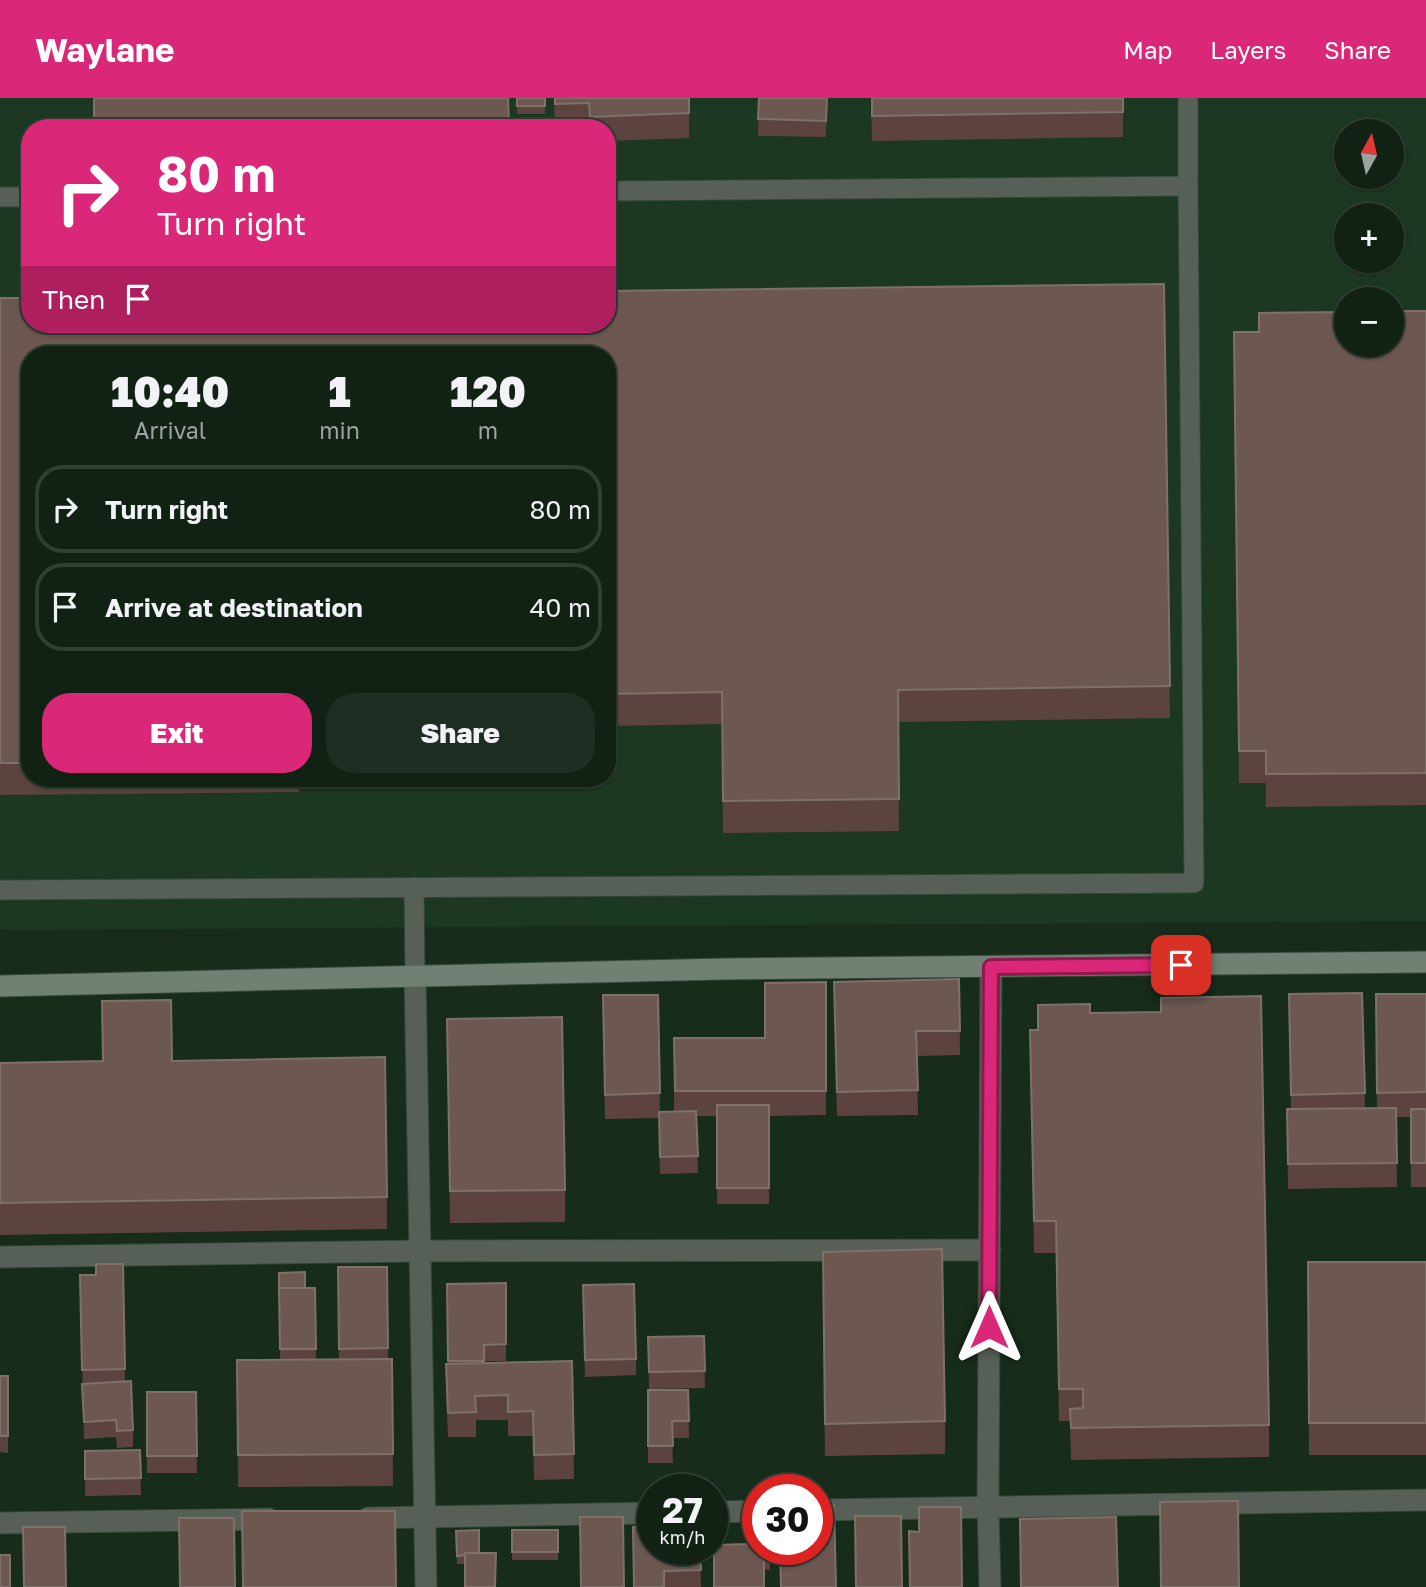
<!DOCTYPE html>
<html lang="en">
<head>
<meta charset="utf-8">
<style>
	:root { --surface:#112114; --page:#1e2e22; --text:#f1f3f6; --muted:#9ca3a0; --line:#303e34; --accent:#db2777 }
	body { margin:0; font-family:"Golos Text",sans-serif; background:var(--page); color:var(--text); height:100vh; display:flex; flex-direction:column; font-size:26px; white-space:nowrap }
	* { box-sizing:border-box; margin:0 }
	p { font-size:23px; color:var(--muted) }
	.icon { flex:none; width:38px; height:38px; fill:none; stroke:currentColor; stroke-width:2; stroke-linecap:round; stroke-linejoin:round }
	.map { position:relative; flex:1; overflow:hidden }
	.side { position:absolute; left:21px; top:248px; width:595px; height:441px; display:flex; flex-direction:column; background:var(--surface); border-radius:28px; box-shadow:0 2px 5px #0004,0 0 0 2px var(--line) }
	.side>* { flex:none }
	.hud { position:absolute; left:21px; top:21px; width:595px; height:214px; border-radius:28px; box-shadow:0 2px 5px #0004,0 0 0 2px var(--line); background:#db2777; color:#fff; overflow:hidden }
	.needle { width:46px; rotate:8deg }
	.fabs { position:absolute; left:1334px; top:21px; display:grid; gap:14px }
	.fabs a { display:grid; place-items:center; width:70px; height:70px; border-radius:50%; background:var(--surface); box-shadow:0 2px 5px #0004,0 0 0 2px var(--line); font-size:35px }
	.speed { position:absolute; left:637px; top:1376px; display:flex; gap:14px; font-size:35px; font-weight:700; text-align:center }
	.speed>* { display:grid; place-content:center; width:91px; height:91px; border-radius:50%; background:var(--surface); box-shadow:0 2px 5px #0004,0 0 0 2px var(--line); line-height:1 }
	.speed small { font-size:18px; font-weight:400 }
	.speed .limit { border:10px solid #d22; background:#fff; color:#111 }
	.pin { position:absolute; display:grid; place-items:center; width:60px; height:60px; color:#fff; margin:-30px; border-radius:14px; box-shadow:0 4px 10px #0006 }
	.me { position:absolute; width:77px; margin:-38px; rotate:0deg; stroke-linejoin:round; filter:drop-shadow(0 0 5px #0008) }
	.turn { display:flex; align-items:center; gap:24px; height:147px; padding:0 21px; font-size:32px }
	.turn .icon { width:91px; height:91px; stroke-width:2.5 }
	.turn b { display:block; font-size:49px; line-height:60px }
	.then { display:flex; align-items:center; height:66px; padding:0 21px; background:#0003; gap:14px; font-size:26px }
	.eta { display:flex; justify-content:space-evenly; align-items:center; height:119px; text-align:center }
	.eta b { font-size:42px; font-weight:800; line-height:49px }
	.cta { display:flex; gap:14px; margin-top:auto; padding:14px 21px }
	.cta a { flex:1; height:80px; border-radius:28px; background:var(--accent); color:#fff; font-size:28px; font-weight:800; line-height:80px; text-align:center }
	.cta a+a { background:var(--page); color:var(--text) }
	ul { padding:0; list-style:none }
	li { display:flex; align-items:center; gap:21px; height:88px; margin:0 14px 10px; padding:0 7px; border:4px solid var(--line); border-radius:28px }
	li div { flex:1 }
	li b { display:block; font-size:26px }
	li em { font-style:normal }
	header { display:flex; align-items:center; gap:42px; box-sizing:border-box; height:98px; padding:0 35px; background:var(--accent); color:#fff }
	header strong { font-size:33px }
	nav { display:flex; gap:38px; margin-inline-start:auto; font-size:24px }
	.map>svg:first-child { display:block }
	.built { fill:#1c3722; fill-rule:evenodd }
	.lines { fill:none; stroke-linecap:round; stroke-linejoin:round }
	.lane-casing { stroke:#344838; stroke-width:21 }
	.street-casing { stroke:#344838; stroke-width:23 }
	.secondary-casing { stroke:#344838; stroke-width:23 }
	.lane { stroke:#566057; stroke-width:19 }
	.street { stroke:#566057; stroke-width:21 }
	.secondary { stroke:#708072; stroke-width:21 }
	.wall { fill:#5d433f }
	.building { fill:#6c5751; stroke:#7f706a; stroke-width:2 }
	.route-casing { stroke:#8e194d; stroke-width:18 }
	.route { stroke:#db2777; stroke-width:12 }
</style>
</head>
<body>
<header>
<strong>Waylane</strong>
<nav><a>Map</a><a>Layers</a><a>Share</a></nav>
</header>
<div class="map">
<svg width="1426" height="1489" viewBox="0 0 1426 1489">
	<rect width="100%" height="100%" fill="#172c1b"/>
	<!-- built -->
	<path class="built" d="M0 0H1426V823L0 832ZM30 30H607V226H30ZM1346 33H1391V79H1346ZM1346 117H1391V163H1346ZM1346 201H1391V247H1346ZM30 257H607V681H30Z"/>
	<g class="lines">
		<!-- lane casing -->
		<g class="lane-casing">
			<g id="lane">
				<polyline points="607,93 1188,88 1188,0"/>
				<polyline points="0,99 30,99"/>
				<polyline points="414,789 415,877"/>
				<polyline points="0,792 1194,785 1188,88"/>
			</g>
		</g>
		<!-- street casing -->
		<g class="street-casing">
			<g id="street">
				<polyline points="415,877 426,1489"/>
				<polyline points="0,1159 420,1153 990,1152"/>
				<polyline points="817,1412 1426,1402"/>
				<polyline points="712,1414 758,1413"/>
				<polyline points="368,1420 653,1415"/>
				<polyline points="0,1425 269,1421"/>
				<polyline points="990,1489 988,1409 991,869"/>
			</g>
		</g>
		<!-- secondary casing -->
		<g class="secondary-casing">
			<polyline id="secondary" points="0,888 723,871 1426,864"/>
		</g>
		<!-- lane -->
		<use href="#lane" class="lane"/>
		<!-- street -->
		<use href="#street" class="street"/>
		<!-- secondary -->
		<use href="#secondary" class="secondary"/>
	</g>
	<!-- wall -->
	<g class="wall">
		<polygon points="508,0 509,30 94,30"/>
		<rect x="517" y="0" width="28" height="16"/>
		<polygon points="554,0 689,0 689,40 607,43 607,30 555,30"/>
		<polygon points="759,0 827,0 826,39 758,38"/>
		<polygon points="871,0 1123,0 1123,39 872,43"/>
		<polygon points="1164,186 1170,620 898,624 899,733 723,735 722,626 607,628 607,257 30,257 30,681 299,681 299,694 0,697 0,200 30,200 30,226 607,226 607,193"/>
		<polygon points="1426,213 1426,707 1266,709 1266,685 1239,685 1234,234 1259,234"/>
		<polygon points="959,881 960,957 917,958 918,1017 837,1018 834,909"/>
		<polygon points="826,884 826,1017 769,1018 769,1106 717,1106 717,1018 697,1018 698,1075 660,1076 659,1020 605,1021 603,897 658,897 660,1014 674,1014 674,940 765,940"/>
		<polygon points="1362,895 1365,1010 1377,1010 1376,896 1426,896 1426,1089 1411,1089 1411,1019 1396,1019 1397,1089 1288,1091 1287,1011 1291,1011 1289,896"/>
		<polygon points="102,903 172,963 387,1099 387,1131 0,1137 0,965 102,963"/>
		<polygon points="1090,915 1269,1327 1269,1359 1071,1362 1070,1323 1059,1323 1056,1155 1034,1155 1030,932 1038,932"/>
		<polygon points="447,921 565,1092 565,1124 450,1125"/>
		<polygon points="1308,1164 1426,1164 1426,1357 1309,1357"/>
		<polygon points="123,1166 125,1284 133,1332 133,1349 117,1350 116,1339 84,1341 80,1177 96,1177"/>
		<polygon points="338,1169 387,1169 388,1261 392,1261 393,1388 238,1389 237,1262 280,1262 279,1175 305,1190 315,1190 316,1261 339,1261"/>
		<polygon points="506,1185 506,1263 484,1263 484,1265 572,1263 574,1381 534,1382 533,1338 508,1338 508,1322 476,1322 476,1339 448,1339 446,1291 446,1266 448,1266 447,1186"/>
		<polygon points="823,1186 945,1323 945,1356 825,1358"/>
		<polygon points="583,1204 636,1261 636,1277 585,1279"/>
		<polygon points="704,1238 705,1290 649,1291 648,1239"/>
		<polygon points="0,1278 8,1278 8,1355 0,1354"/>
		<polygon points="648,1292 688,1292 689,1340 672,1340 673,1365 648,1365"/>
		<polygon points="147,1294 196,1294 197,1375 147,1375"/>
		<polygon points="140,1352 141,1397 85,1398 85,1353"/>
		<polygon points="479,1432 465,1466 457,1466 456,1433"/>
		<rect x="512" y="1432" width="46" height="30"/>
		<polygon points="747,1446 770,1451 770,1472 764,1471"/>
		<polygon points="700,1451 701,1489 634,1489"/>
	</g>
	<!-- building -->
	<g class="building">
		<polygon points="94,0 508,0 509,28 374,30 94,30"/>
		<rect x="517" y="0" width="28" height="8"/>
		<polygon points="555,0 689,0 689,15 590,19 589,5 555,6"/>
		<polygon points="759,0 827,0 826,23 758,21"/>
		<polygon points="872,0 1123,0 1123,14 872,18"/>
		<polygon points="1164,186 1170,588 898,592 899,701 723,703 722,594 607,596 607,257 30,257 30,665 0,665 0,200 30,200 30,226 607,226 607,193"/>
		<polygon points="1391,213 1426,213 1426,675 1266,676 1266,653 1239,653 1234,234 1259,234 1259,215 1346,214 1346,247 1391,247"/>
		<polygon points="959,881 960,933 916,933 918,992 837,994 834,884"/>
		<polygon points="826,884 826,993 675,993 674,940 765,940 765,885"/>
		<polygon points="1362,895 1365,995 1291,997 1289,896"/>
		<polygon points="1376,896 1426,896 1426,994 1377,995"/>
		<polygon points="603,897 658,897 660,995 605,997"/>
		<polygon points="1261,898 1269,1327 1071,1330 1070,1311 1083,1310 1083,1291 1059,1291 1056,1123 1034,1123 1030,932 1038,932 1038,907 1090,906 1090,915 1161,914 1161,900"/>
		<polygon points="171,902 172,963 385,959 387,1099 0,1105 0,965 103,963 102,903"/>
		<polygon points="562,919 565,1092 450,1093 447,921"/>
		<rect x="717" y="1007" width="52" height="83"/>
		<polygon points="1396,1010 1397,1065 1288,1066 1287,1011"/>
		<rect x="1411" y="1011" width="15" height="54"/>
		<polygon points="696,1013 698,1058 660,1059 659,1014"/>
		<polygon points="942,1151 945,1323 825,1326 823,1154"/>
		<polygon points="1308,1164 1426,1164 1426,1325 1309,1325"/>
		<polygon points="96,1166 123,1166 125,1271 82,1272 80,1177 96,1177"/>
		<polygon points="338,1169 387,1169 388,1250 339,1251"/>
		<polygon points="305,1174 305,1190 279,1190 279,1175"/>
		<polygon points="506,1185 506,1246 484,1247 484,1263 448,1263 447,1186"/>
		<polygon points="634,1186 636,1261 585,1262 583,1187"/>
		<polygon points="279,1190 315,1190 316,1251 280,1251"/>
		<polygon points="704,1238 705,1273 649,1274 648,1239"/>
		<polygon points="392,1261 393,1356 238,1357 237,1262"/>
		<polygon points="572,1263 574,1356 534,1357 533,1313 508,1314 508,1297 475,1298 476,1314 448,1315 446,1266"/>
		<rect x="0" y="1278" width="8" height="60"/>
		<polygon points="131,1283 133,1332 117,1333 116,1322 84,1324 82,1286"/>
		<polygon points="648,1292 688,1292 689,1323 672,1323 673,1348 648,1348"/>
		<polygon points="147,1294 196,1294 197,1358 147,1358"/>
		<polygon points="140,1352 141,1380 85,1381 85,1353"/>
		<polygon points="1238,1403 1239,1489 1161,1489 1160,1404"/>
		<polygon points="817,1407 834,1407 836,1489 781,1489 780,1451 817,1451"/>
		<polygon points="919,1409 961,1409 962,1489 910,1489 909,1433 919,1434"/>
		<polygon points="242,1413 395,1413 396,1489 243,1489"/>
		<polygon points="747,1414 758,1414 758,1451 770,1451 770,1455 764,1455 764,1489 714,1489 714,1447 747,1446"/>
		<polygon points="855,1418 901,1418 902,1489 856,1489"/>
		<polygon points="580,1419 623,1419 624,1489 581,1489"/>
		<polygon points="1116,1419 1118,1489 1021,1489 1020,1421"/>
		<polygon points="179,1420 234,1420 235,1489 180,1489"/>
		<polygon points="23,1429 65,1429 66,1489 24,1489"/>
		<polygon points="633,1429 653,1429 653,1451 700,1451 701,1472 664,1473 664,1489 634,1489"/>
		<polygon points="479,1432 479,1455 465,1455 465,1457 457,1458 456,1433"/>
		<rect x="512" y="1432" width="46" height="22"/>
		<polygon points="465,1455 496,1455 495,1489 465,1489"/>
		<rect x="0" y="1457" width="10" height="32"/>
	</g>
	<g class="lines">
		<!-- route casing -->
		<g class="route-casing">
			<polyline id="route" points="989,1229 991,869 1181,867"/>
		</g>
		<!-- route -->
		<use href="#route" class="route"/>
	</g>
</svg>
<div class="fabs">
<a><svg class="needle" viewBox="-14 -14 28 28"><path d="M0-13l5 13h-10z" fill="#e53935"/><path d="M0 13l5-13h-10z" fill="#9ca3a0"/></svg></a>
<a>+</a>
<a>−</a>
</div>
<div class="speed"><div>27<small>km/h</small></div><div class="limit">30</div></div>
<div class="pin" style="left:1181px;top:867px;background:#d93025"><svg class="icon" aria-label="arrive" viewBox="0 0 24 24"><path d="M6 21V4h12l-3 4 3 4H6"/></svg></div>
<svg class="me" style="left:989px;top:1229px" viewBox="-20 -20 40 40"><path d="M0-17L14 15 0 8-14 15z" fill="#db2777" stroke="#fff" stroke-width="4"/></svg>
<div class="hud">
<div class="turn"><svg class="icon" aria-label="right" viewBox="0 0 24 24"><path d="M7 20v-9h11M14 6l5 5-5 5"/></svg><div><b>80 m</b>Turn right</div></div>
<div class="then">Then<svg class="icon" aria-label="arrive" viewBox="0 0 24 24"><path d="M6 21V4h12l-3 4 3 4H6"/></svg></div>
</div>
<section class="side">
<div class="eta">
<div><b>10:40</b><p>Arrival</p></div>
<div><b>1</b><p>min</p></div>
<div><b>120</b><p>m</p></div>
</div>
<ul>
<li><svg class="icon" aria-label="right" viewBox="0 0 24 24"><path d="M7 20v-9h11M14 6l5 5-5 5"/></svg><div><b>Turn right</b></div><em>80 m</em></li>
<li><svg class="icon" aria-label="arrive" viewBox="0 0 24 24"><path d="M6 21V4h12l-3 4 3 4H6"/></svg><div><b>Arrive at destination</b></div><em>40 m</em></li>
</ul>
<div class="cta"><a>Exit</a><a>Share</a></div>
</section>
</div>
</body>
</html>
